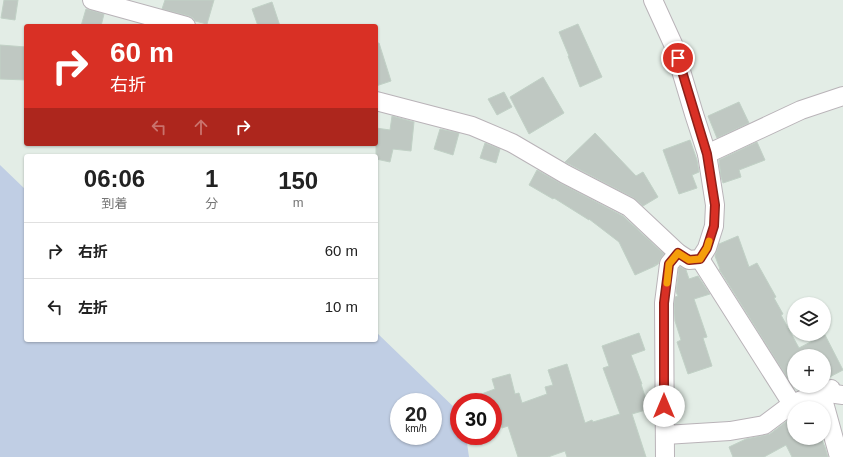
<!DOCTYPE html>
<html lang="ja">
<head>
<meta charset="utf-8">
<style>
	:root { --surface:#fff; --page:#f6f6f6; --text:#222; --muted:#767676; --line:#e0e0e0 }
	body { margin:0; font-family:Arial,"Noto Sans JP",sans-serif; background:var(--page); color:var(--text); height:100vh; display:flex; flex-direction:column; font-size:15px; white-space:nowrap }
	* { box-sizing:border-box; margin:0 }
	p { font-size:13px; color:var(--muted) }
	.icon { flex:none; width:22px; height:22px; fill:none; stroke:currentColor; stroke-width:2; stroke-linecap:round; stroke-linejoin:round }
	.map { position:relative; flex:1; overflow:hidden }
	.sheet { position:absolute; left:24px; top:154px; width:354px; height:188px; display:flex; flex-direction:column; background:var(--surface); border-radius:4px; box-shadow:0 1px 3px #0004 }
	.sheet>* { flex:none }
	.hud { position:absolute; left:24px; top:24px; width:354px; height:122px; border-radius:4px; box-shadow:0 1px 3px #0004; background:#d93025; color:#fff; overflow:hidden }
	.fabs { position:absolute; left:787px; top:297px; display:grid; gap:8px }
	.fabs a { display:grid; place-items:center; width:44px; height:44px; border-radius:50%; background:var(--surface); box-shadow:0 1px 3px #0004; font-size:20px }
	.speed { position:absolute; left:390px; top:393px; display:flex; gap:8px; font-size:20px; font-weight:700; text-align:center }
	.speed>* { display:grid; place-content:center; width:52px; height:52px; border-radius:50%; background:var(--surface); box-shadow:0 1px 3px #0004; line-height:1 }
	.speed small { font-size:10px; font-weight:400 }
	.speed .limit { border:6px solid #d22; background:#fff; color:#111 }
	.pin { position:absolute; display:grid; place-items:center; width:34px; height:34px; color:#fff; margin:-17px; border:2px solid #fff; border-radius:50%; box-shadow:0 1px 4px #0007 }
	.me { position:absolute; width:44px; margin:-22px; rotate:0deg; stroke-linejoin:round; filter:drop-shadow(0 0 3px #0008) }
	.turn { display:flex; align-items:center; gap:14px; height:84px; padding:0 20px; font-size:18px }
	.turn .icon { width:52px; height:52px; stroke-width:2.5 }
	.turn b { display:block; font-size:28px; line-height:34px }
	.lanes { display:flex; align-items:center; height:38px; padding:0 20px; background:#0003; justify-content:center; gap:20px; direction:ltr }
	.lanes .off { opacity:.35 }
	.eta { display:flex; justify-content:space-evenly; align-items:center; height:68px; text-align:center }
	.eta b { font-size:24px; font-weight:800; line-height:28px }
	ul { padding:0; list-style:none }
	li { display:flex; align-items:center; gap:12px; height:56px; padding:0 20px; border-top:1px solid var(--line) }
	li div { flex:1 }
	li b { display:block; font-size:15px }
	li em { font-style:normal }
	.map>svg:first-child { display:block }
	.green { fill:#c0cee4; fill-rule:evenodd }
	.building { fill:#bfc8c2; stroke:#c1d1c6 }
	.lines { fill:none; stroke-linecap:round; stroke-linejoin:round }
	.street-casing { stroke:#b9b3b8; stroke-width:20 }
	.street { stroke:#fff; stroke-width:18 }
	.route-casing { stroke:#8d1f18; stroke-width:10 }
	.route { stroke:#d93025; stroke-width:7 }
	.slow { stroke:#f59e0b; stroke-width:7 }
</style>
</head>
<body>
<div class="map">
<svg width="843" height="457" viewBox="0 0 843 457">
	<rect width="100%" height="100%" fill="#e3ede6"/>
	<!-- green -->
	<path class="green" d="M0 165 26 190V340H376V332L459 412V436H466L469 457H0ZM399 402H433V436H399Z"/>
	<!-- building -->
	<g class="building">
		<polygon points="4,0 18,0 15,20 1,18"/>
		<polygon points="165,0 214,0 207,24 195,21 193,18 189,16 162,9"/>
		<polygon points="272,2 280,26 258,26 252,9"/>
		<polygon points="86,9 104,14 101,26 81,26"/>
		<polygon points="578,24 602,77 580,87 568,56 569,56 559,32"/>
		<polygon points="376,43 379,43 391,81 376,86"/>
		<polygon points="0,45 26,47 26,80 0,79"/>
		<polygon points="543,77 564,113 529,134 510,97"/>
		<polygon points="504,92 512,107 497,115 488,99"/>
		<polygon points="739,102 749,123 717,138 708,116"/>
		<polygon points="392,116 414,122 411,151 393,149 390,162 376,159 376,128 390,130"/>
		<polygon points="440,129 459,133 453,155 434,149"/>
		<polygon points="595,133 636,176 643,172 658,197 643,206 634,198 565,162"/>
		<polygon points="690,140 697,160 699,172 692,175 697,188 679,194 663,150"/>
		<polygon points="757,142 765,160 739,170 741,177 723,183 721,177 719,160"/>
		<polygon points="485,143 500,149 496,163 480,158"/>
		<polygon points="537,170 560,183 623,216 664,254 661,258 658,264 655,266 655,264 655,266 635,275 619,242 589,219 589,220 554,198 553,199 529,185"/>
		<polygon points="738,236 749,267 757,263 776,297 774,298 783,314 781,315 799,348 824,335 824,333 843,370 824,380 824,356 794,356 794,376 788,379 719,269 720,269 715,256 719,244"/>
		<polygon points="680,267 686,270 689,279 698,276 710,294 694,299 707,337 703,338 712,366 688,374 677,342 681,340 675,321 674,304 675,297 678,296 676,292 679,268"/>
		<polygon points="639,333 645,350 631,355 642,384 641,384 649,409 632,414 646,457 567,457 565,451 548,457 518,457 508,426 502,428 501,425 493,428 493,402 465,402 465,400 495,389 492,379 510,374 515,394 519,393 522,403 547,394 545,387 553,385 548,370 567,364 585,423 592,420 593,422 620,414 603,368 609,366 602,346"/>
		<polygon points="794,418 794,438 821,438 825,447 828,457 792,457 786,445 764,457 733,457 729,447 746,439 766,435 770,434 787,421"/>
	</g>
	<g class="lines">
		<!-- street casing -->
		<g class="street-casing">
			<g id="street">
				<polyline points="92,0 186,26"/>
				<polyline points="376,101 472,126 512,143 565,174 629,207 678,253 689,260 700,259 707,248 714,226 715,205 707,154 694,114 673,44 653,0"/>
				<polyline points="707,154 801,110 843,96"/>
				<polyline points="700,259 792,404 821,392 843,395"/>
				<polyline points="831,389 821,392 839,457"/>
				<polyline points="665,435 730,431 764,425 792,404"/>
				<polyline points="665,457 664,303 669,264 678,253"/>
			</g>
		</g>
		<!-- street -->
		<use href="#street" class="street"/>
	</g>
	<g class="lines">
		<!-- route casing -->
		<g class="route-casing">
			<polyline id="route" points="664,406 664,303 669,264 678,253 689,260 700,259 707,248 714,226 715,205 707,154 678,58"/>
		</g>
		<!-- route -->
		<use href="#route" class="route"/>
		<!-- slow -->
		<polyline class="slow" points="667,283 669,264 678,253 689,260 700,259 707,248 709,241"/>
	</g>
</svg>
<div class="fabs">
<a><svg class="icon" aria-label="layers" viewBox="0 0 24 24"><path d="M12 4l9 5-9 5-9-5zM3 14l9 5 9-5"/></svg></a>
<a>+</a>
<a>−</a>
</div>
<div class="speed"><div>20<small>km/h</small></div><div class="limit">30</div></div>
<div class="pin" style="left:678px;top:58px;background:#d93025"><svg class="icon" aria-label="arrive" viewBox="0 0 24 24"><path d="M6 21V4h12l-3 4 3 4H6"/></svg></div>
<svg class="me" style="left:664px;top:406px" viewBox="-20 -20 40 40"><circle r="19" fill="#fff"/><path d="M0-13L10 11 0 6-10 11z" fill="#d93025"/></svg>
<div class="hud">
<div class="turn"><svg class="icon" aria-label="right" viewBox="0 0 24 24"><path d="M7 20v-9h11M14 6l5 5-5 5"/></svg><div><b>60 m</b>右折</div></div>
<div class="lanes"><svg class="icon off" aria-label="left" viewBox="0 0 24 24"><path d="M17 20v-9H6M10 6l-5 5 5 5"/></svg><svg class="icon off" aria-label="ahead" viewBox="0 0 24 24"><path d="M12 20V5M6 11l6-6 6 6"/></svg><svg class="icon" aria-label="right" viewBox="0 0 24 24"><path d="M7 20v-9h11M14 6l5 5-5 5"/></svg></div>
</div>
<section class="sheet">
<div class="eta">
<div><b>06:06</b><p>到着</p></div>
<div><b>1</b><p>分</p></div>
<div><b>150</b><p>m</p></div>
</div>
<ul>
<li><svg class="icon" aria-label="right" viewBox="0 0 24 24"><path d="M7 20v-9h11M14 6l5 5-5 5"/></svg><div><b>右折</b></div><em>60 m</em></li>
<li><svg class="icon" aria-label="left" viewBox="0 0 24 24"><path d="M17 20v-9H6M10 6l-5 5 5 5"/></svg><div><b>左折</b></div><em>10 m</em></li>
</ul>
</section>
</div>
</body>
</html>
